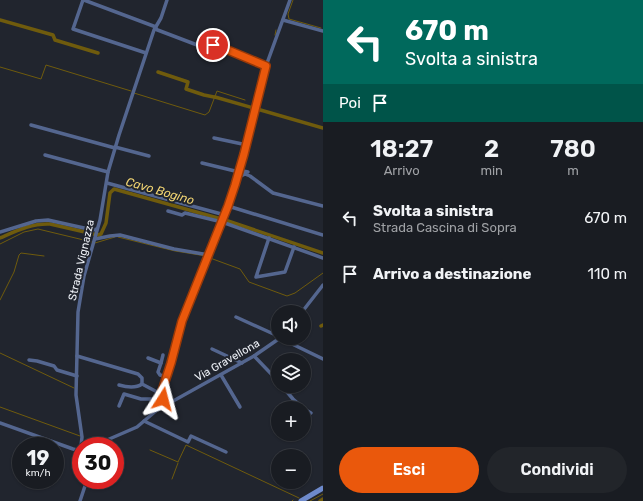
<!DOCTYPE html>
<html lang="it">
<head>
<meta charset="utf-8">
<style>
	:root { --surface:#191c22; --page:#22252a; --text:#f1f3f6; --muted:#9fa1a5; --line:#373a40; --accent:#ea580c }
	body { margin:0; font-family:Rubik,sans-serif; background:var(--page); color:var(--text); height:100vh; display:flex; flex-direction:column; font-size:15px; white-space:nowrap }
	* { box-sizing:border-box; margin:0 }
	p { font-size:13px; color:var(--muted) }
	.icon { flex:none; width:22px; height:22px; fill:none; stroke:currentColor; stroke-width:2; stroke-linecap:round; stroke-linejoin:round }
	.map { position:relative; flex:1; overflow:hidden }
	.side { display:flex; flex-direction:column; background:var(--surface); width:320px }
	.side>* { flex:none }
	.banner { background:#00695c; color:#fff; overflow:hidden }
	.controls { position:absolute; left:271px; top:305px; display:grid; gap:8px }
	.controls a { display:grid; place-items:center; width:40px; height:40px; border-radius:50%; background:var(--surface); box-shadow:0 1px 3px #0004,0 0 0 1px var(--line); font-size:20px }
	.speed { position:absolute; left:12px; top:437px; display:flex; gap:8px; font-size:20px; font-weight:700; text-align:center }
	.speed>* { display:grid; place-content:center; width:52px; height:52px; border-radius:50%; background:var(--surface); box-shadow:0 1px 3px #0004,0 0 0 1px var(--line); line-height:1 }
	.speed small { font-size:10px; font-weight:400 }
	.speed .limit { border:6px solid #d22; background:#fff; color:#111 }
	.pin { position:absolute; display:grid; place-items:center; width:34px; height:34px; color:#fff; margin:-17px; border:2px solid #fff; border-radius:50%; box-shadow:0 1px 4px #0007 }
	.me { position:absolute; width:44px; margin:-22px; rotate:9deg; stroke-linejoin:round; filter:drop-shadow(0 0 3px #0008) }
	.turn { display:flex; align-items:center; gap:14px; height:84px; padding:0 16px; font-size:18px }
	.turn .icon { width:52px; height:52px; stroke-width:2.5 }
	.turn b { display:block; font-size:28px; line-height:34px }
	.then { display:flex; align-items:center; height:38px; padding:0 16px; background:#0003; gap:8px; font-size:15px }
	.eta { display:flex; justify-content:space-evenly; align-items:center; height:68px; text-align:center }
	.eta b { font-size:24px; font-weight:600; line-height:28px }
	.primary-button { display:flex; gap:8px; margin-top:auto; padding:8px 16px }
	.primary-button a { flex:1; height:46px; border-radius:24px; background:var(--accent); color:#fff; font-size:16px; font-weight:600; line-height:46px; text-align:center }
	.primary-button a+a { background:var(--page); color:var(--text) }
	ul { padding:0; list-style:none }
	li { display:flex; align-items:center; gap:12px; height:56px; padding:0 16px }
	li div { flex:1 }
	li b { display:block; font-size:15px }
	li em { font-style:normal }
	main { display:flex; flex:1; min-height:0 }
	.map>svg:first-child { display:block }
	.lines { fill:none; stroke-linecap:round; stroke-linejoin:round }
	.stream { stroke:#6f5b0d; stroke-width:1 }
	.canal { stroke:#6f5b0d; stroke-width:3.5 }
	.street { stroke:#54668f; stroke-width:3.5 }
	.secondary { stroke:#6e8acc; stroke-width:5 }
	.route-casing { stroke:#983908; stroke-width:10 }
	.route { stroke:#ea580c; stroke-width:7 }
	.labels { text-anchor:middle; stroke-width:4; stroke-linejoin:round; paint-order:stroke }
	.street-label { font-size:11px; fill:#edf0f6; stroke:#21252e }
	.water-label { font-size:12px; font-style:italic; fill:#f3d673; stroke:#21252e }
</style>
</head>
<body>
<main>
<div class="map">
<svg width="323" height="501" viewBox="0 0 323 501">
	<rect width="100%" height="100%" fill="#21252e"/>
	<g class="lines">
		<!-- stream -->
		<g class="stream">
			<polyline points="293,0 288,14 289,19 321,28"/>
			<polyline points="275,35 276,30"/>
			<polyline points="0,67 41,79 46,65 131,91"/>
			<polyline points="261,76 263,67"/>
			<polyline points="134,93 205,115 209,112 217,91 245,100"/>
			<polyline points="256,94 260,81"/>
			<polyline points="118,237 175,251 206,256"/>
			<polyline points="95,243 115,237"/>
			<polyline points="0,244 24,232 38,229 92,242"/>
			<polyline points="210,258 240,269 249,282 287,296 295,293 323,273"/>
			<polyline points="0,300 14,272 19,255 21,253 44,256"/>
			<polyline points="0,353 74,388"/>
			<polyline points="0,407 80,436"/>
			<polyline points="150,450 178,462 186,445 299,498"/>
			<polyline points="172,479 178,463"/>
			<polyline points="292,501 293,500"/>
			<polyline points="310,501 323,494"/>
		</g>
		<!-- canal -->
		<g class="canal">
			<polyline points="0,20 53,35 55,40 98,53"/>
			<polyline points="158,72 188,82 186,89 204,95 214,97"/>
			<polyline points="215,97 323,128"/>
			<path d="M0 238C16 231 32 223 50 224L98 235 101 234 106 223 110 193 114 189 225 220 323 253"/>
			<polyline points="321,326 323,325"/>
			<polyline points="320,501 323,499"/>
		</g>
		<!-- street -->
		<g class="street">
			<polyline points="83,0 73,29 146,53"/>
			<polyline points="84,0 156,27"/>
			<polyline points="283,20 323,31"/>
			<polyline points="155,29 205,48 216,45 266,66"/>
			<polyline points="31,125 115,148"/>
			<polyline points="214,138 247,145"/>
			<polyline points="115,147 149,156"/>
			<polyline points="45,155 108,172"/>
			<polyline points="202,163 239,172 243,171 248,172"/>
			<polyline points="237,178 245,174 250,176 273,193 323,206"/>
			<polyline points="107,183 225,215"/>
			<polyline points="228,206 323,235"/>
			<polyline points="168,211 182,215 185,213 222,222 323,258"/>
			<polyline points="0,232 36,221 48,220 93,230 97,229"/>
			<polyline points="269,238 256,277 285,272 294,247"/>
			<polyline points="95,239 110,236 120,235 174,249 209,255"/>
			<polyline points="302,312 323,285"/>
			<polyline points="236,317 278,336"/>
			<polyline points="281,338 290,343 323,359"/>
			<polyline points="212,349 242,363"/>
			<polyline points="77,356 138,374 142,378 142,384 161,394"/>
			<polyline points="254,356 278,381"/>
			<polyline points="148,358 161,363 158,372 160,375 167,377"/>
			<polyline points="29,360 37,361 54,366 57,370 77,376"/>
			<polyline points="161,363 163,355"/>
			<polyline points="221,375 240,407"/>
			<path d="M119 385C126 387 135 389 142 384"/>
			<polyline points="282,386 293,399 303,408"/>
			<polyline points="167,404 161,394 171,363 182,321 228,206 242,162 266,66 290,0"/>
			<polyline points="119,406 124,394 141,399 163,399"/>
			<polyline points="304,409 311,413"/>
			<polyline points="144,421 188,442 191,436 226,452"/>
			<polyline points="0,423 73,449 81,451"/>
			<polyline points="81,446 82,437 76,395 78,312 84,276 100,220 108,172 119,135 154,30 161,18 167,0"/>
			<polyline points="100,446 107,440 137,427 157,410 254,356 280,338"/>
			<polyline points="80,501 87,480"/>
		</g>
		<!-- secondary -->
		<polyline class="secondary" points="301,501 323,488"/>
	</g>
	<g class="lines">
		<!-- route casing -->
		<g class="route-casing">
			<polyline id="route" points="163,399 161,394 171,363 182,321 228,206 235,185 244,154 266,66 216,45 213,45"/>
		</g>
		<!-- route -->
		<use href="#route" class="route"/>
	</g>
	<g class="labels">
		<!-- street labels -->
		<g class="street-label">
			<text transform="translate(81 260) rotate(-77)" y="4">Strada Vignazza</text>
			<text transform="translate(227 360) rotate(-30)" y="4">Via Gravellona</text>
		</g>
		<!-- water labels -->
		<g class="water-label">
			<text transform="translate(160 191) rotate(16)" y="4">Cavo Bogino</text>
		</g>
	</g>
</svg>
<div class="controls">
<a><svg class="icon" aria-label="sound" viewBox="0 0 24 24"><path d="M4 9h4l5-4v14l-5-4H4zM17 9q2 3 0 6"/></svg></a>
<a><svg class="icon" aria-label="layers" viewBox="0 0 24 24"><path d="M12 4l9 5-9 5-9-5zM3 14l9 5 9-5"/></svg></a>
<a>+</a>
<a>−</a>
</div>
<div class="speed"><div>19<small>km/h</small></div><div class="limit">30</div></div>
<div class="pin" style="left:213px;top:45px;background:#d93025"><svg class="icon" aria-label="arrive" viewBox="0 0 24 24"><path d="M6 21V4h12l-3 4 3 4H6"/></svg></div>
<svg class="me" style="left:163px;top:399px" viewBox="-20 -20 40 40"><path d="M0-17L14 15 0 8-14 15z" fill="#ea580c" stroke="#fff" stroke-width="4"/></svg>
</div>
<section class="side">
<div class="banner">
<div class="turn"><svg class="icon" aria-label="left" viewBox="0 0 24 24"><path d="M17 20v-9H6M10 6l-5 5 5 5"/></svg><div><b>670 m</b>Svolta a sinistra</div></div>
<div class="then">Poi<svg class="icon" aria-label="arrive" viewBox="0 0 24 24"><path d="M6 21V4h12l-3 4 3 4H6"/></svg></div>
</div>
<div class="eta">
<div><b>18:27</b><p>Arrivo</p></div>
<div><b>2</b><p>min</p></div>
<div><b>780</b><p>m</p></div>
</div>
<ul>
<li><svg class="icon" aria-label="left" viewBox="0 0 24 24"><path d="M17 20v-9H6M10 6l-5 5 5 5"/></svg><div><b>Svolta a sinistra</b><p>Strada Cascina di Sopra</p></div><em>670 m</em></li>
<li><svg class="icon" aria-label="arrive" viewBox="0 0 24 24"><path d="M6 21V4h12l-3 4 3 4H6"/></svg><div><b>Arrivo a destinazione</b></div><em>110 m</em></li>
</ul>
<div class="primary-button"><a>Esci</a><a>Condividi</a></div>
</section>
</main>
</body>
</html>
